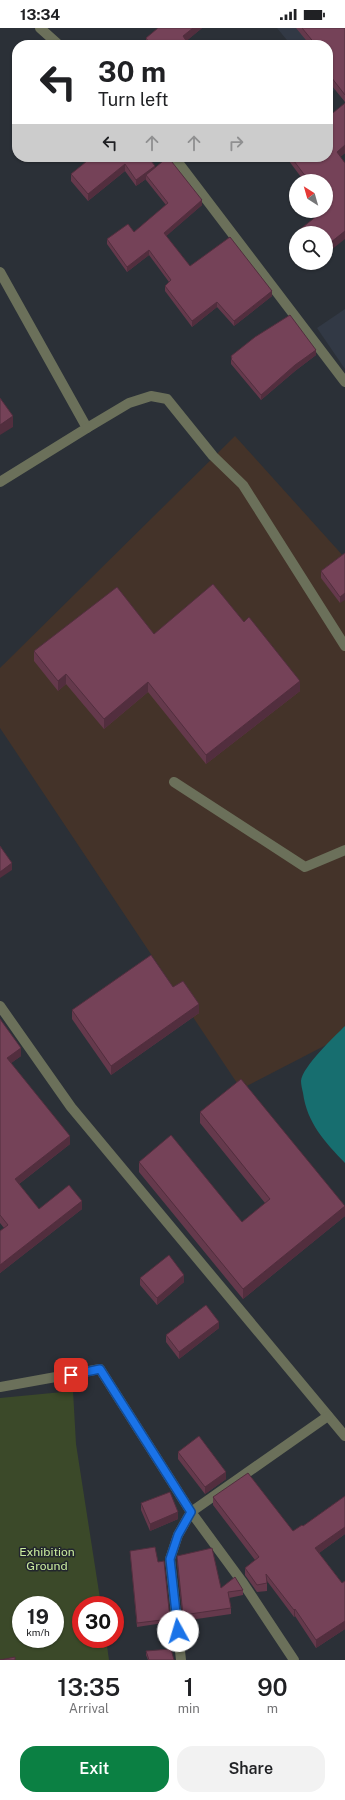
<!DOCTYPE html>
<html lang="en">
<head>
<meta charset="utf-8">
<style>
	:root { --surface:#fff; --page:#f2f2f2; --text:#202124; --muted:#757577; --accent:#0b8043 }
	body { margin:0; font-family:"Public Sans",sans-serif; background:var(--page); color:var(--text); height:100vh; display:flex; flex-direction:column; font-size:15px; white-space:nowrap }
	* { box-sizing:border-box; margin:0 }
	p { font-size:13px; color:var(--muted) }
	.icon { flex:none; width:22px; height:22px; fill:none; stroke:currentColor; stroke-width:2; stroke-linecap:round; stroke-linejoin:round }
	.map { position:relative; height:1632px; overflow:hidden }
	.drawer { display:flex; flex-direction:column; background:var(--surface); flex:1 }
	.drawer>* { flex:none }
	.hud { position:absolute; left:12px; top:12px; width:321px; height:122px; border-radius:16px; box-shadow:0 1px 3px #0004; background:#fff; color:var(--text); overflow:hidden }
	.needle { width:26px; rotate:323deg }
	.fabs { position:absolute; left:289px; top:146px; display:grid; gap:8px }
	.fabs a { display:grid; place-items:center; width:44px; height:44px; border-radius:50%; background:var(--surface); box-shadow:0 1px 3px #0004; font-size:20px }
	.speed { position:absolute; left:12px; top:1568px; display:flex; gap:8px; font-size:20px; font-weight:700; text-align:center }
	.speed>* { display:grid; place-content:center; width:52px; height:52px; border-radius:50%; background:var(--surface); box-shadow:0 1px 3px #0004; line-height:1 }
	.speed small { font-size:10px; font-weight:400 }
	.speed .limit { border:6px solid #d22; background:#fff; color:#111 }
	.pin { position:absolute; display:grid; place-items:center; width:34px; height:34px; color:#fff; margin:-17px; border-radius:8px; box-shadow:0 2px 6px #0006 }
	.me { position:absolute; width:44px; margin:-22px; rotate:354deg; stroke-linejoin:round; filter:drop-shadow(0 0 3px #0008) }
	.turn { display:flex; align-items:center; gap:14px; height:84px; padding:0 20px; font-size:18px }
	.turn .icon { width:52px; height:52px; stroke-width:2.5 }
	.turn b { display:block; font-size:28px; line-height:34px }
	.lanes { display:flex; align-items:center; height:38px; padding:0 20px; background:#0003; justify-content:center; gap:20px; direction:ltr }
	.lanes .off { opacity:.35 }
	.eta { display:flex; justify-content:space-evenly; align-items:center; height:68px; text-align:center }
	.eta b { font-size:24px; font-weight:600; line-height:28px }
	.cta { display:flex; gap:8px; margin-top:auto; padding:8px 20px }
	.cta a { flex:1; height:46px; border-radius:16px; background:var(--accent); color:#fff; font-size:16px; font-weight:600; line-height:46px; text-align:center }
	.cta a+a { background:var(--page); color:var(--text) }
	.status { display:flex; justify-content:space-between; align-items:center; height:28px; padding:0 20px; background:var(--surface); direction:ltr }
	.status svg { height:11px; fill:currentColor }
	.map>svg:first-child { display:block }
	.built { fill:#323945 }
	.industrial { fill:#443329 }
	.green { fill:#3b4929; fill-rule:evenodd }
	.water { fill:#176e6f }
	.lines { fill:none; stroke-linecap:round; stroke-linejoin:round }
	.minor { stroke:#6b705a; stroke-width:10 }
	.wall { fill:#65394c }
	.shaded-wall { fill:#522e3e }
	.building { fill:#754258; stroke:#522e3e }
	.route-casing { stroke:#114b97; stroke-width:10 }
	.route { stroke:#1a73e8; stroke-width:7 }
	.labels { text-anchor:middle; stroke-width:3; stroke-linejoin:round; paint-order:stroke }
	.park-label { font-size:12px; fill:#c9eb9e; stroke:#22262d }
</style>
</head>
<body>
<div class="status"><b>13:34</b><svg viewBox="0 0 49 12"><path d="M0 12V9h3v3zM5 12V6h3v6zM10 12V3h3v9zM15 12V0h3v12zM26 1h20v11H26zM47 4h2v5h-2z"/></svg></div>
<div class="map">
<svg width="345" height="1632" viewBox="0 0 345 1632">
	<rect width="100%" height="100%" fill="#2b3037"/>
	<!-- built -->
	<g class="built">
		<polygon points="277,0 345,0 345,54 331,65 328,61 328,17 291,17"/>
		<polygon points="345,281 345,341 317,300"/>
	</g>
	<!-- industrial -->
	<polygon class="industrial" points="235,408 345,530 345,998 328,1016 241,1061 0,700 0,640"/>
	<!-- green -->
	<path class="green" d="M73 1363 76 1416 101 1577H81V1611H106L109 1632H0V1370ZM21 1577H55V1611H21Z"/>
	<!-- water -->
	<path class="water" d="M345 998V1135C325 1114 307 1095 303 1065 302 1061 301 1056 301 1053 302 1039 335 1008 345 998Z"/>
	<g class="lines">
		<!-- minor -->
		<g class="minor">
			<polyline points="40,0 59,17"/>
			<polyline points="174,129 345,354"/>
			<polyline points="0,244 87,400 0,454"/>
			<polyline points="87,400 129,375 151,368 167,371 213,428 243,457 345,618"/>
			<polyline points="174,754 305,839 345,822"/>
			<polyline points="0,978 71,1079 345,1408"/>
			<polyline points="0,1359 100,1341 191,1484 178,1507 170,1531 181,1632"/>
			<polyline points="294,1632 243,1555 191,1484 328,1388"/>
		</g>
	</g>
	<!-- wall -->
	<g class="wall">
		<polygon points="202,0 186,13 189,17 146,17 146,10"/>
		<polygon points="296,0 345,0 345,74 328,53 328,17 310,17"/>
		<polygon points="345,75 345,125 340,129 326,205 298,205 298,203 326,183 326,153 304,153 286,129 328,129"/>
		<polygon points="92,129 155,140 202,177 166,208 190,238 272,268 234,298 217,279 192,299 165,263 165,258 169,254 149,227 127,244 107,216 107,211 134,204 166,177 146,152 146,151 136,158 125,143 88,173 71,153 71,146"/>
		<polygon points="316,327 295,343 261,372 231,336 231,328"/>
		<polygon points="345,525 340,575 321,550 321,543"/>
		<polygon points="154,606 300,663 206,736 148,664 104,701 66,656 58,663 34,633 34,623"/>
		<polygon points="173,959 199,985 111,1047 72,991 72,982"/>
		<polygon points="0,991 21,1028 11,1035 70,1116 19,1156 39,1181 82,1181 0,1245 0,1203 4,1200 0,1195"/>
		<polygon points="200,1084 345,1188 243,1271 139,1144 139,1134 242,1194 265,1175 200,1095"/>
		<polygon points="140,1250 184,1254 157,1277 140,1257"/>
		<polygon points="219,1300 179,1331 166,1314 166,1307"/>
		<polygon points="178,1424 226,1451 205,1466 178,1431"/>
		<polygon points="345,1468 345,1506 319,1525 342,1555 345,1553 345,1601 316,1620 295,1588 294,1589 267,1553 267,1563 257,1564 245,1547 245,1540 255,1532 213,1477 213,1469 293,1503 303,1498"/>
		<polygon points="141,1475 178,1491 150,1503 141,1482"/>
		<polygon points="130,1523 158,1534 170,1591 170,1594 137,1599"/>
		<polygon points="177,1528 221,1560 243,1562 243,1567 229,1570 231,1580 231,1586 183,1593 177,1534"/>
		<polygon points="146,1623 174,1632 148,1632 146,1627"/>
	</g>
	<!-- shaded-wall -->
	<g class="shaded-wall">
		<polygon points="193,0 202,0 183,16 183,8"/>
		<polygon points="345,117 345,125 337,132 337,124"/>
		<polygon points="261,129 265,129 261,132"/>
		<polygon points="125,136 125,143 88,173 88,166"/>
		<polygon points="155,138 155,145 146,147 146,151 136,158 136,152"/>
		<polygon points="202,172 202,177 164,210 164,205"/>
		<polygon points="345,203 345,211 326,226 326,218"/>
		<polygon points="149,222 149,227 127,244 127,239"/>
		<polygon points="272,263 272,268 234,298 234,293"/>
		<polygon points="217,274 217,279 192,299 192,293"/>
		<polygon points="316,322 316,327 295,343 261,372 261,367 295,337"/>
		<polygon points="13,388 13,399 0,407 0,397"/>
		<polygon points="345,565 345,572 340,575 340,569"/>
		<polygon points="66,646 66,656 58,663 58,653"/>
		<polygon points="300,653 300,663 206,736 206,727"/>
		<polygon points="148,654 148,664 104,701 104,691"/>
		<polygon points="12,835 12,842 0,850 0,844"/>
		<polygon points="199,976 199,985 111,1047 111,1038"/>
		<polygon points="21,1020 21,1028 7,1038 7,1030"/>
		<polygon points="70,1108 70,1116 15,1159 15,1151"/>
		<polygon points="82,1173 82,1181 0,1245 0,1237"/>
		<polygon points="345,1178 345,1188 243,1271 243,1261"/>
		<polygon points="184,1247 184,1254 157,1277 157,1270"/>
		<polygon points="219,1294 219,1300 179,1331 179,1324"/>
		<polygon points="226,1444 226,1451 205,1466 205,1459"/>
		<polygon points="178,1484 178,1491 150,1503 150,1496"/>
		<polygon points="345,1499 345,1506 315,1528 315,1520"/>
		<polygon points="295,1581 295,1588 294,1589 294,1582"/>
		<polygon points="345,1593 345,1601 316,1620 316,1612"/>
	</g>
	<!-- building -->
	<g class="building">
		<polygon points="158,0 193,0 183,8 189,17 151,17 146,10"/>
		<polygon points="302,0 345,0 345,67 328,45 328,17 316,17"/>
		<polygon points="250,12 253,17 244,17"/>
		<polygon points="345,75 345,117 337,124 345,135 345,203 326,218 326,205 299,205 298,203 323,183 326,183 326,181 329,179 326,175 326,153 309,153 291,129 328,129 328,89"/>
		<polygon points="92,129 148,129 155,138 136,152 125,136 88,166 71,146"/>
		<polygon points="168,129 202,172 164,205 190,238 230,209 272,263 234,293 217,274 192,293 165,258 171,252 149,222 127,239 107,211 128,196 134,204 168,175 146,147"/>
		<polygon points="290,287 316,322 295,337 261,367 231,331 232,330 231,328 255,309"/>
		<polygon points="0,370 13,388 0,397"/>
		<polygon points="345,525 345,565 340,569 321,543"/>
		<polygon points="213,556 244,594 249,589 300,653 206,727 148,654 104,691 66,646 58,653 34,623 117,559 154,606"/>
		<polygon points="0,818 12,835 0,844"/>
		<polygon points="151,927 173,959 183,953 199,976 111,1038 72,982"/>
		<polygon points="0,991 21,1020 7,1030 70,1108 15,1151 39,1181 69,1157 82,1173 0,1237 0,1203 8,1197 0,1187"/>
		<polygon points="241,1051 345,1178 243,1261 139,1134 171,1107 242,1194 270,1171 200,1084"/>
		<polygon points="169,1227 184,1247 157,1270 140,1250"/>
		<polygon points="206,1277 219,1294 179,1324 166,1307"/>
		<polygon points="199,1408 226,1444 205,1459 178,1424"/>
		<polygon points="248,1445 293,1503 302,1497 303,1498 345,1468 345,1499 315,1520 342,1555 345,1553 345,1593 316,1612 295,1581 294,1582 266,1546 267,1555 257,1557 245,1540 259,1529 213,1469"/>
		<polygon points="170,1464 178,1484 150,1496 141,1475"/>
		<polygon points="155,1519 158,1534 164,1533 170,1591 137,1595 130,1523"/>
		<polygon points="212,1520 221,1560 235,1549 243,1562 228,1564 231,1580 183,1587 177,1528"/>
		<polygon points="171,1621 174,1632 149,1632 146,1623"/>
		<polygon points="15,1629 15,1632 0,1632"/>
	</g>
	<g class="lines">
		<!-- route casing -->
		<g class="route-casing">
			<polyline id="route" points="71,1347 100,1341 191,1484 178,1507 170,1531 178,1603"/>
		</g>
		<!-- route -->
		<use href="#route" class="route"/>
	</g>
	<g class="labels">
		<!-- park labels -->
		<g class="park-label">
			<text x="47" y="1528">Exhibition<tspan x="47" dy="14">Ground</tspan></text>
		</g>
	</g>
</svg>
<div class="fabs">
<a><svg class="needle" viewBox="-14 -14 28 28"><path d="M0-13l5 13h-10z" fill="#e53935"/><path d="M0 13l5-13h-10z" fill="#757577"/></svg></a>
<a><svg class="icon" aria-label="search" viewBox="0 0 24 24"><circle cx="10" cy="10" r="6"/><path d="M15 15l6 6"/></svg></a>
</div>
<div class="speed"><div>19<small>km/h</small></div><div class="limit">30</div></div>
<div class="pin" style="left:71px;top:1347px;background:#d93025"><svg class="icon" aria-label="arrive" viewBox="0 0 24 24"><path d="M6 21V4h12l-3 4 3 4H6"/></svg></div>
<svg class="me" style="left:178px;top:1603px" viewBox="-20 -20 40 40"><circle r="19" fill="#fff"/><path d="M0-13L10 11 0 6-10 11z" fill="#1a73e8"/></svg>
<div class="hud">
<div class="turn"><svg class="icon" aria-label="left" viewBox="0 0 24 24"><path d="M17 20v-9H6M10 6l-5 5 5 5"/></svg><div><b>30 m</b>Turn left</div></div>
<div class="lanes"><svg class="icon" aria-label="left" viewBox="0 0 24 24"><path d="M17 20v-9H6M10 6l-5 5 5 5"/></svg><svg class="icon off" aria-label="ahead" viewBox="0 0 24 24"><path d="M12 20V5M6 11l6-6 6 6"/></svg><svg class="icon off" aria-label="ahead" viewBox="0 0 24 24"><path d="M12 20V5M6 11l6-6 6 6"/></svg><svg class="icon off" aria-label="right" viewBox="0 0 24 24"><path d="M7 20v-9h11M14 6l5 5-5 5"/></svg></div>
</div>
</div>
<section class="drawer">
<div class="eta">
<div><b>13:35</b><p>Arrival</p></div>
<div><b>1</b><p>min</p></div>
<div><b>90</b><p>m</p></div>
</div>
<div class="cta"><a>Exit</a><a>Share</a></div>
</section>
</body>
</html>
